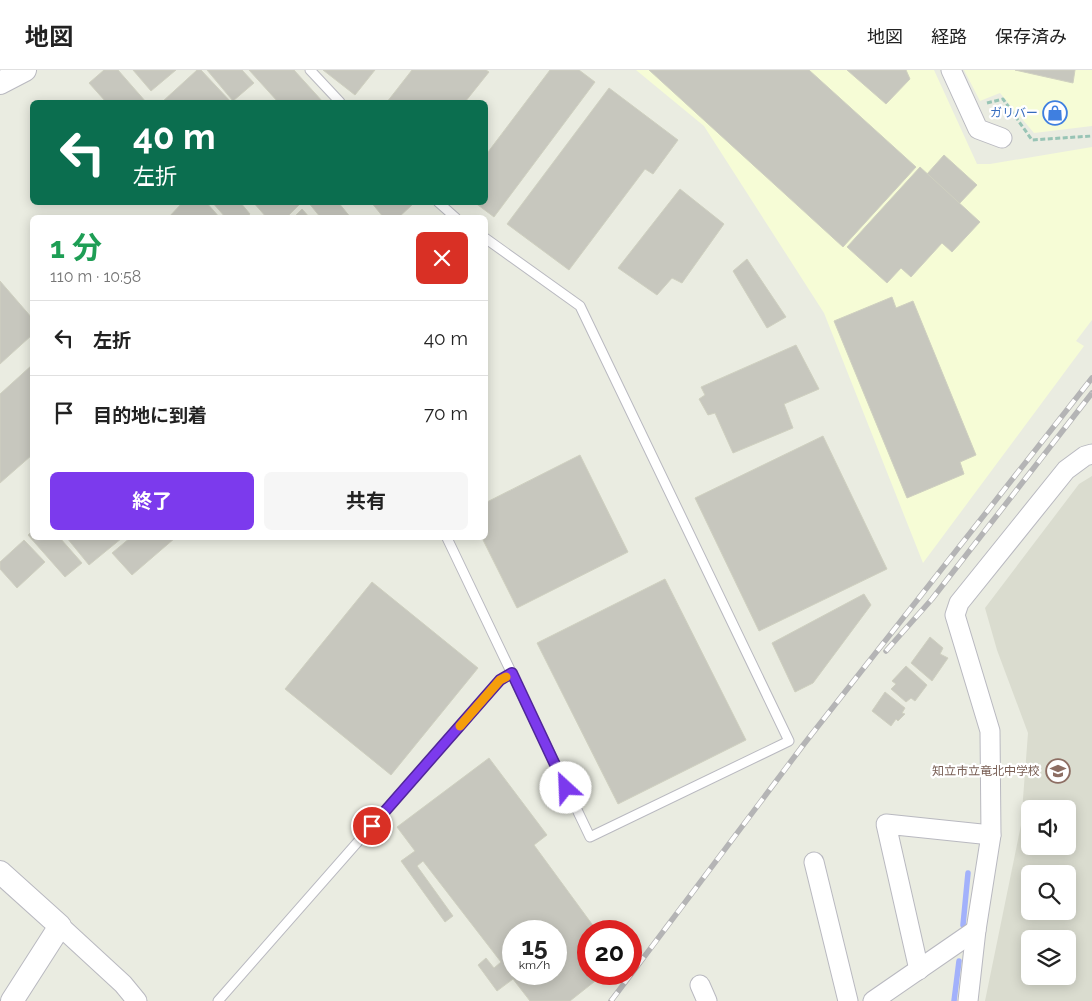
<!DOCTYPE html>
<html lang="ja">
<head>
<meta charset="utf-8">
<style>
	:root { --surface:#fff; --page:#f6f6f6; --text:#222; --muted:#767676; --line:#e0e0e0; --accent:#7c3aed }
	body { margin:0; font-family:Raleway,"Noto Sans JP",sans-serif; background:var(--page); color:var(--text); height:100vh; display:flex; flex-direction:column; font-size:19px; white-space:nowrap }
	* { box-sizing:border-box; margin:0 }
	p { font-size:16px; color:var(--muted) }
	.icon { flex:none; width:28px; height:28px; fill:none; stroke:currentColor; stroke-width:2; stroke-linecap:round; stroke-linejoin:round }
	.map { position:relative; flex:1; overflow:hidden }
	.drawer { position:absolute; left:30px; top:145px; width:458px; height:325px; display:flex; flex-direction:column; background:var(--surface); border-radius:8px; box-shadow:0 2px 12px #0003 }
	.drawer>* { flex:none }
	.hud { position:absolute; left:30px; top:30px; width:458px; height:105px; border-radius:8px; box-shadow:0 2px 12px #0003; background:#0b6e4f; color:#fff; overflow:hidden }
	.controls { position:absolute; left:1021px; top:730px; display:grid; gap:10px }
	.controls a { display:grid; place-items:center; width:55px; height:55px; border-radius:8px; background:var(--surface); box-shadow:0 2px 12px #0003; font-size:25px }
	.speed { position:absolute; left:502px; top:850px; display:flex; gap:10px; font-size:25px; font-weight:700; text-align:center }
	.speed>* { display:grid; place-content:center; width:65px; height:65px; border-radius:50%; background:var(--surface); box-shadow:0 2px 12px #0003; line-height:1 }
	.speed small { font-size:12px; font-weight:400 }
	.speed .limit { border:8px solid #d22; background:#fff; color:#111 }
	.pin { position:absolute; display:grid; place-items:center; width:42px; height:42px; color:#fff; margin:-21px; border:2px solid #fff; border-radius:50%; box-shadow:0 1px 5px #0007 }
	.me { position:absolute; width:55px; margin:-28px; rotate:335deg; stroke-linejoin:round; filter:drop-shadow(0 0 4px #0008) }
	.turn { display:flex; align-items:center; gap:18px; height:105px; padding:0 20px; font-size:22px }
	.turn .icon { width:65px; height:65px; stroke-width:2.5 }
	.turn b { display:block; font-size:35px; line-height:42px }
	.round { display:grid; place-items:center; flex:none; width:52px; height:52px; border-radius:8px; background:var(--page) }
	.headline { display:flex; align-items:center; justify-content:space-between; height:85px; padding:0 20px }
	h1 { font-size:30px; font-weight:700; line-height:38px; color:#1e9e55 }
	.cta { display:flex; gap:10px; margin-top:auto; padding:10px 20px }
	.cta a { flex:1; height:58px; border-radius:8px; background:var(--accent); color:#fff; font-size:20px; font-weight:700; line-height:58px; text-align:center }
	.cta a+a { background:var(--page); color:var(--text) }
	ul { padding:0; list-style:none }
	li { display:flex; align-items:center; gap:15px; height:75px; padding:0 20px; border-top:1px solid var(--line) }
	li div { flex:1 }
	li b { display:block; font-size:19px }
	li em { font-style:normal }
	header { display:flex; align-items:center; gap:30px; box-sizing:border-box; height:70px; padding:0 25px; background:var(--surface); border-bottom:1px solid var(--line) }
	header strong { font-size:24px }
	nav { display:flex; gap:28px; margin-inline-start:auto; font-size:18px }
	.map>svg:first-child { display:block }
	.commercial { fill:#f6fcd6 }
	.education { fill:#dadccf; fill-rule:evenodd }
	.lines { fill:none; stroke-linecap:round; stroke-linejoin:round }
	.stream { stroke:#a2b1fb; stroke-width:5.5 }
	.building { fill:#c7c7be; stroke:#cfd0c0; fill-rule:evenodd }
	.service-casing { stroke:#b9b9c0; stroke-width:11 }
	.minor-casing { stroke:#b9b9c0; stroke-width:21 }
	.tertiary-casing { stroke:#b9b9c0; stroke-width:24 }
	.path { stroke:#98c4b5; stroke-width:3; stroke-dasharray:5 2.5; stroke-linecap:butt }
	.service { stroke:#fff; stroke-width:9 }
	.minor { stroke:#fff; stroke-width:19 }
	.tertiary { stroke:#fff; stroke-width:22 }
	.rail-casing { stroke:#b4b4b5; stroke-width:5.5 }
	.rail { stroke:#fff; stroke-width:4; stroke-dasharray:11; stroke-linecap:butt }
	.route-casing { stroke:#51269a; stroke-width:12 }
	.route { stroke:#7c3aed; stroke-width:9 }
	.slow { stroke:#f59e0b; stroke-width:9 }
	.labels { text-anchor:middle; stroke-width:4.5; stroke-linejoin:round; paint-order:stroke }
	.shop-label { font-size:12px; fill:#366cbe; stroke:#fff; text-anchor:end }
	.education-label { font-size:12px; fill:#785e54; stroke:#fff; text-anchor:end }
</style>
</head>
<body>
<header>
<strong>地図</strong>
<nav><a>地図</a><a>経路</a><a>保存済み</a></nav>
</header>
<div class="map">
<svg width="1092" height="931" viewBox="0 0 1092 931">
	<rect width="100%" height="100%" fill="#eaece1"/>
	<!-- commercial -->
	<g class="commercial">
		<polygon points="636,0 934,0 977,94 990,94 1092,77 1092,250 1076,271 1084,276 923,493 824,243 704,56"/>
		<polygon points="964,0 1092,0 1092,56 1034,63 1000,23 980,31"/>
	</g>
	<!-- education -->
	<path class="education" d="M1092 406V931H985L1021 755 1028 663 997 580 985 538 1079 414ZM1030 739H1068V776H1030ZM1030 804H1068V841H1030ZM1030 869H1068V906H1030Z"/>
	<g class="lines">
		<!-- stream -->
		<g class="stream">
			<polyline points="963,855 968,803"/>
			<polyline points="954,931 959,891"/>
		</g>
	</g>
	<!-- building -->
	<g class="building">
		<polygon points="104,0 118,0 146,32 106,32 89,13"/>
		<polygon points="133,0 176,0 151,21"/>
		<polygon points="197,0 201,0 231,32 162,32"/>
		<polygon points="207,0 242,0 254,13 233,31"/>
		<polygon points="249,0 294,0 323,32 278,32"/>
		<polygon points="323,0 375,0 355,25"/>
		<polygon points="412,0 486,0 489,2 465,32 387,32"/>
		<polygon points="550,0 579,0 595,12 494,147 474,132 485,132 485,86"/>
		<polygon points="649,0 809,0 916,97 843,177"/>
		<polygon points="847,0 906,0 910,9 886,34"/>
		<polygon points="1015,0 1075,0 1073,13"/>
		<polygon points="609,18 678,70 653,104 645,99 569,200 507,154"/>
		<polygon points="944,85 977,115 959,134 927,104"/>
		<polygon points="920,97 980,152 952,182 942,173 911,207 901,198 887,213 847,177"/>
		<polygon points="680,119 724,154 682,213 672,208 657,225 618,198"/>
		<polygon points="183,132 206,132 220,148 168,148"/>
		<polygon points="212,132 240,132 250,144 245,148 226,148"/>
		<polygon points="253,132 302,132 286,148 267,148"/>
		<polygon points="308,132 338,132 351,148 321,148"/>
		<polygon points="371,132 414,132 414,133 398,148 384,148"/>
		<polygon points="302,139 310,148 293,148"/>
		<polygon points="747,189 786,247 767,258 733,201"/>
		<polygon points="0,211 32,248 32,265 0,294"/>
		<polygon points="892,227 896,238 913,231 976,385 960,392 964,404 907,428 834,251"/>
		<polygon points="796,275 819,319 784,334 793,358 733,383 715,343 708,345 699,329 705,325 701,317"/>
		<polygon points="32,295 32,385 0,413 0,324"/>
		<polygon points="823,366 887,499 759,561 695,428"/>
		<polygon points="580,385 628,482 517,538 482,468 485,468 485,433"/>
		<polygon points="32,461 32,468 60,468 82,493 65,507 28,465"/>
		<polygon points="67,468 122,468 89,495"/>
		<polygon points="130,468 175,468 132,505 112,483"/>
		<polygon points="24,470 45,492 17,518 0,499 0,492"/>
		<polygon points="665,509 746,670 618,734 537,573"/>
		<polygon points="372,512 478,598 391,705 285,619"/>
		<polygon points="864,524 871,535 813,613 795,622 772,573"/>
		<polygon points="930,567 943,578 940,584 948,588 932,611 911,593"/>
		<polygon points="906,596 927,615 915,631 911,628 906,632 891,619 896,614 892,611"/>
		<polygon points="885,622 905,638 902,643 905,644 898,651 896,649 891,656 872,641"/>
		<path d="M489 688 547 765 534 775 597 861H589V904H604L570 931H530L513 909 497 921 478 895 486 888 494 898 501 892 423 791 417 796 453 846 445 852 401 791 415 781 397 757ZM514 861H556V904H514Z"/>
	</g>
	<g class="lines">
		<!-- service casing -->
		<g class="service-casing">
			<g id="service">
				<polyline points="310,0 340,32"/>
				<polyline points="438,132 456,148"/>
				<polyline points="447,468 590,767 789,671 580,236 485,168"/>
				<polyline points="218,931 500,610 512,603"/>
			</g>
		</g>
		<!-- minor casing -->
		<g class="minor-casing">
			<g id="minor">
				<polyline points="951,0 978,59 1002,68"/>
				<polyline points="814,792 848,931"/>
				<polyline points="60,856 123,914 137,931"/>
				<polyline points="919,900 886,754 991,765"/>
				<polyline points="700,915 707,931"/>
				<polyline points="873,931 976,860"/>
				<polyline points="968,931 976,860 991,765 990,661 955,545 959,533 1066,400 1085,386 1092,384"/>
			</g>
		</g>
		<!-- tertiary casing -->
		<g class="tertiary-casing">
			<g id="tertiary">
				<polyline points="0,13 25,0"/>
				<polyline points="0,802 60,856 12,931"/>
			</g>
		</g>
		<!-- path -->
		<polyline class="path" points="987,33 1003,29 1032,70 1092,66"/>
		<!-- service -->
		<use href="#service" class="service"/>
		<!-- minor -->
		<use href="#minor" class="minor"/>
		<!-- tertiary -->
		<use href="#tertiary" class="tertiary"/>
		<!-- rail casing -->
		<g class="rail-casing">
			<g id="rail">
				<polyline points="886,581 932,529 1092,323"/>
				<polyline points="611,931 804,674 1092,308"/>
			</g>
		</g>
		<!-- rail -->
		<use href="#rail" class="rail"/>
	</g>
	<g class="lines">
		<!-- route casing -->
		<g class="route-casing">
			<polyline id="route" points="372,756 500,610 512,603 566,718"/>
		</g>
		<!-- route -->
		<use href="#route" class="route"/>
		<!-- slow -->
		<polyline class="slow" points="460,656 500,610 506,607"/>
	</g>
	<!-- icons -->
	<defs>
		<g id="shop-ring" transform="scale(1.25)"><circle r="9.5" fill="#fff" stroke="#3f7fe0" stroke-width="1.5"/><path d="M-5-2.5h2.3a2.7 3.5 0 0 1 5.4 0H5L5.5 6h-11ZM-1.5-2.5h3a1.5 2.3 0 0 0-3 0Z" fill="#3f7fe0"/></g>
		<g id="school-ring" transform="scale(1.25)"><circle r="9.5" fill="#fff" stroke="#8d6e63" stroke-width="1.5"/><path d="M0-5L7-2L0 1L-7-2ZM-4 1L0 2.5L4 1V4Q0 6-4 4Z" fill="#8d6e63"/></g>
	</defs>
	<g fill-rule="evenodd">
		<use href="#shop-ring" x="1055" y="43"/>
		<use href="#school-ring" x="1058" y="701"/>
	</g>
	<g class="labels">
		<!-- shop labels -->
		<g class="shop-label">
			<text x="1038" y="47">ガリバー</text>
		</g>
		<!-- education labels -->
		<g class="education-label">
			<text x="1040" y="705">知立市立竜北中学校</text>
		</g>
	</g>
</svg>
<div class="controls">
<a><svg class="icon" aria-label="sound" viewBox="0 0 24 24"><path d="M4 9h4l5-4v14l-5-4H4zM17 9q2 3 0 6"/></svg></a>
<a><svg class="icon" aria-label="search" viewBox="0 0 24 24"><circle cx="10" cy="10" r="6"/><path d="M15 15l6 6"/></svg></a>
<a><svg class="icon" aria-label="layers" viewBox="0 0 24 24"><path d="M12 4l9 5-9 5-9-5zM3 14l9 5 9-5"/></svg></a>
</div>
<div class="speed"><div>15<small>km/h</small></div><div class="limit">20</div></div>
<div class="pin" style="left:372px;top:756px;background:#d93025"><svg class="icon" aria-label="arrive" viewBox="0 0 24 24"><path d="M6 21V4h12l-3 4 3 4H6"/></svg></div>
<svg class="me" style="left:566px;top:718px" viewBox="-20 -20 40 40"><circle r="19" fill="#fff"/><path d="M0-13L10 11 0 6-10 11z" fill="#7c3aed"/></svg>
<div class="hud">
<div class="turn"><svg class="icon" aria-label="left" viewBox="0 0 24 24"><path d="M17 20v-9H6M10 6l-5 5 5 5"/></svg><div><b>40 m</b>左折</div></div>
</div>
<section class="drawer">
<div class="headline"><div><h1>1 分</h1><p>110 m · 10:58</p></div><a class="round" style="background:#d93025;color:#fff"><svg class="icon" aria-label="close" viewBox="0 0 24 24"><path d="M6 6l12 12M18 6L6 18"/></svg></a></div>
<ul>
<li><svg class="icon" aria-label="left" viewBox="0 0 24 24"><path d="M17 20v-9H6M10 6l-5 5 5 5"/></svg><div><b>左折</b></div><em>40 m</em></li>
<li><svg class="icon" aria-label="arrive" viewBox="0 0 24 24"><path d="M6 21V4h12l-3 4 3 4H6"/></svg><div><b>目的地に到着</b></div><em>70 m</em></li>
</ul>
<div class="cta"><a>終了</a><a>共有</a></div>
</section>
</div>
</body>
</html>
